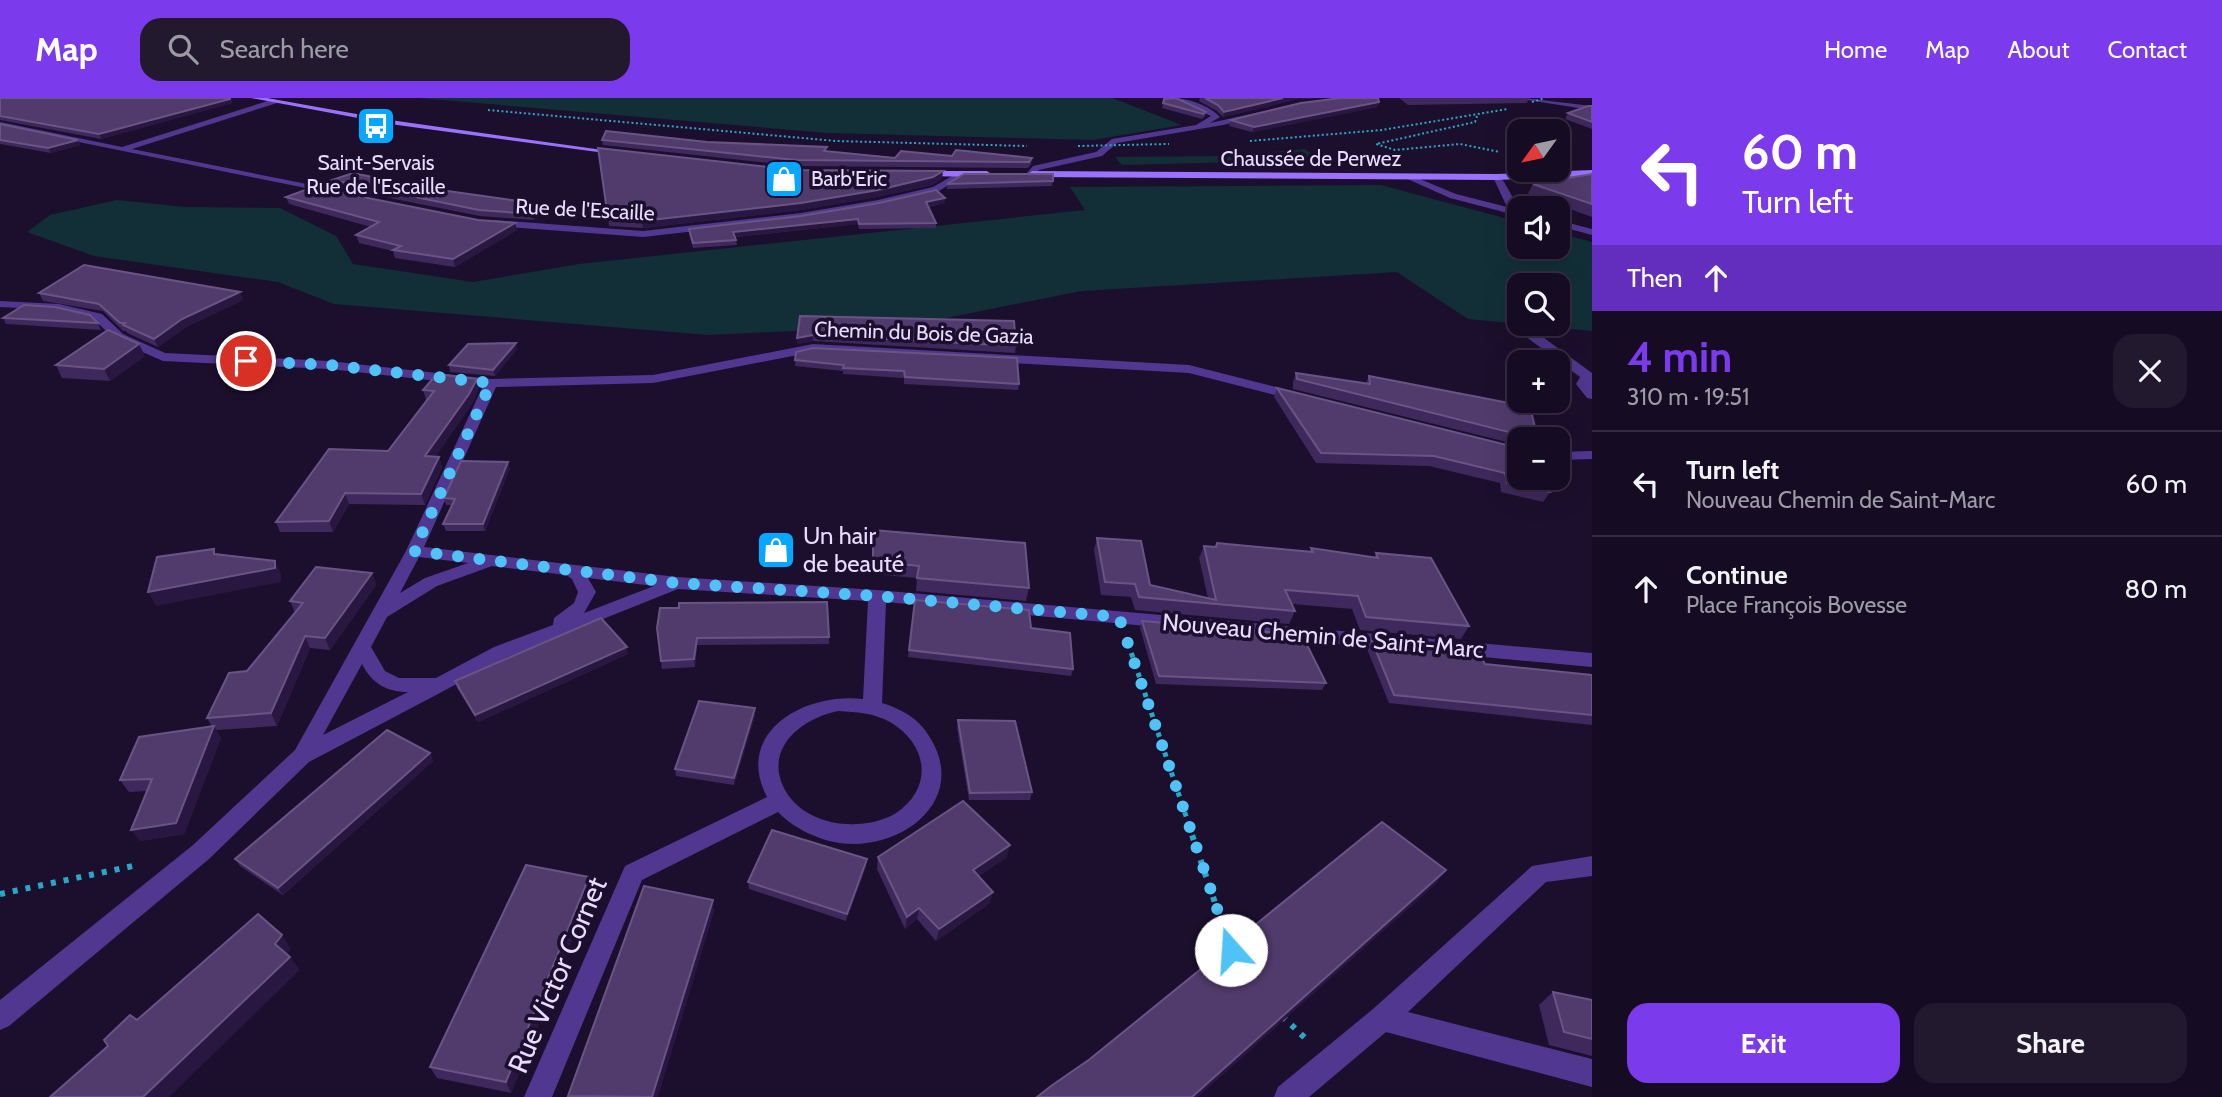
<!DOCTYPE html>
<html lang="en">
<head>
<meta charset="utf-8">
<style>
	:root { --surface:#150b22; --page:#22192f; --text:#f1f3f6; --muted:#9d9ba5; --line:#342b40; --accent:#7c3aed }
	body { margin:0; font-family:Cabin,sans-serif; background:var(--page); color:var(--text); height:100vh; display:flex; flex-direction:column; font-size:26px; white-space:nowrap }
	* { box-sizing:border-box; margin:0 }
	p { font-size:23px; color:var(--muted) }
	.icon { flex:none; width:38px; height:38px; fill:none; stroke:currentColor; stroke-width:2; stroke-linecap:round; stroke-linejoin:round }
	.map { position:relative; flex:1; overflow:hidden }
	.drawer { display:flex; flex-direction:column; background:var(--surface); width:630px }
	.drawer>* { flex:none }
	.hud { background:#7c3aed; color:#fff; overflow:hidden }
	.needle { width:46px; rotate:237deg }
	.fabs { position:absolute; left:1507px; top:21px; display:grid; gap:14px }
	.fabs a { display:grid; place-items:center; width:63px; height:63px; border-radius:14px; background:var(--surface); box-shadow:0 7px 28px #0002,0 0 0 2px var(--line); font-size:35px }
	.pin { position:absolute; display:grid; place-items:center; width:60px; height:60px; color:#fff; margin:-30px; border:4px solid #fff; border-radius:50%; box-shadow:0 2px 7px #0007 }
	.me { position:absolute; width:77px; margin:-38px; rotate:341deg; stroke-linejoin:round; filter:drop-shadow(0 0 5px #0008) }
	.turn { display:flex; align-items:center; gap:24px; height:147px; padding:0 35px; font-size:32px }
	.turn .icon { width:91px; height:91px; stroke-width:2.5 }
	.turn b { display:block; font-size:49px; line-height:60px }
	.then { display:flex; align-items:center; height:66px; padding:0 35px; background:#0003; gap:14px; font-size:26px }
	.round { display:grid; place-items:center; flex:none; width:74px; height:74px; border-radius:21px; background:var(--page) }
	.headline { display:flex; align-items:center; justify-content:space-between; height:119px; padding:0 35px }
	h1 { font-size:42px; font-weight:800; line-height:52px; color:var(--accent) }
	.button { display:flex; gap:14px; margin-top:auto; padding:14px 35px }
	.button a { flex:1; height:80px; border-radius:21px; background:var(--accent); color:#fff; font-size:28px; font-weight:800; line-height:80px; text-align:center }
	.button a+a { background:var(--page); color:var(--text) }
	ul { padding:0; list-style:none }
	li { display:flex; align-items:center; gap:21px; height:105px; padding:0 35px; border-top:2px solid var(--line) }
	li div { flex:1 }
	li b { display:block; font-size:26px }
	li em { font-style:normal }
	header { display:flex; align-items:center; gap:42px; box-sizing:border-box; height:98px; padding:0 35px; background:var(--accent); color:#fff }
	header strong { font-size:33px }
	nav { display:flex; gap:38px; margin-inline-start:auto; font-size:24px }
	.search { width:490px; height:63px; background:var(--page); display:flex; align-items:center; gap:18px; box-sizing:border-box; padding:0 24px; border-radius:21px; color:var(--muted); font-size:26px }
	main { display:flex; flex:1; min-height:0 }
	.map>svg:first-child { display:block }
	.green { fill:#122f37; fill-rule:evenodd }
	.lines { fill:none; stroke-linecap:round; stroke-linejoin:round }
	.path-far2 { stroke:#28a8c7; stroke-width:2; stroke-dasharray:2 2.5; stroke-linecap:butt }
	.path-far1 { stroke:#28a8c7; stroke-width:5; stroke-dasharray:4.5 6; stroke-linecap:butt }
	.path { stroke:#28a8c7; stroke-width:6; stroke-dasharray:5 8; stroke-linecap:butt }
	.minor { fill:#51378f; fill-rule:evenodd }
	.secondary { fill:#9a72ff; fill-rule:evenodd }
	.path-bridge { stroke:#28a8c7; stroke-width:2; stroke-dasharray:2 2.5; stroke-linecap:butt }
	.wall { fill:#3f285b }
	.shaded-wall { fill:#291641 }
	.building { fill:#513b6d; stroke:#695484; stroke-width:2 }
	.route { stroke:#4fc3f7; stroke-width:12; stroke-dasharray:0 21.6 }
	.labels { text-anchor:middle; stroke-width:7; stroke-linejoin:round; paint-order:stroke }
	.far-street-label { font-size:21px; fill:#e9dbff; stroke:#1c0f2d }
	.far-poi-label { font-size:21px; fill:#e9dbff; stroke:#1c0f2d }
	.poi-label { font-size:24px; fill:#e9dbff; stroke:#1c0f2d; text-anchor:start }
	.street-label { font-size:24px; fill:#e9dbff; stroke:#1c0f2d }
	.near-street-label { font-size:28px; fill:#e9dbff; stroke:#1c0f2d }
</style>
</head>
<body>
<header>
<strong>Map</strong>
<div class="search"><svg class="icon" aria-label="search" viewBox="0 0 24 24"><circle cx="10" cy="10" r="6"/><path d="M15 15l6 6"/></svg>Search here</div>
<nav><a>Home</a><a>Map</a><a>About</a><a>Contact</a></nav>
</header>
<main>
<div class="map">
<svg width="1592" height="999" viewBox="0 0 1592 999">
	<rect width="100%" height="100%" fill="#1c0f2d"/>
	<!-- green -->
	<g class="green">
		<polygon points="418,0 1112,0 1182,27 1093,42 827,35"/>
		<polygon points="1305,51 1329,68 1239,64 1122,67 1115,59 1230,58"/>
		<path d="M1381 87 1519 124V149H1558V135L1592 144V233L1468 221 1397 174 1081 193 911 227 709 237 334 206 278 184 94 158 27 134 50 117 117 102 184 109 280 110 336 138 353 166 473 184 579 166 1085 112 1070 89ZM1519 187H1558V226H1519Z"/>
	</g>
	<g class="lines">
		<!-- path-far2 -->
		<g class="path-far2">
			<polyline points="488,12 836,43 1027,48"/>
			<polyline points="1477,18 1475,24 1376,46 1395,52 1460,46 1500,54"/>
			<polyline points="1250,43 1382,32 1508,11"/>
		</g>
		<!-- path-far1 -->
		<polyline class="path-far1" points="1128,545 1189,727"/>
		<!-- path -->
		<g class="path">
			<polyline points="1188,725 1231,852"/>
			<polyline points="0,796 133,768"/>
			<polyline points="1282,918 1306,941"/>
		</g>
		<!-- minor -->
		<g class="minor">
			<path d="M1171 0C1187 0 1209 7 1220 19L1210 25 1304 4 1308 6 1223 27 1117 45 1102 58 1039 72 1030 79 1026 76 1033 68 1096 54 1112 41 1196 27 1211 18Z"/>
			<polygon points="1523,0 1592,8 1592,12 1527,2"/>
			<polygon points="274,1 277,5 132,51 332,91 335,92 335,96 0,28 0,24 122,49"/>
			<polygon points="959,74 966,76 939,93 878,108 801,121 643,139 494,128 489,125 494,122 643,133 801,115 878,102 933,89"/>
			<path d="M1497 76C1504 80 1519 110 1519 118L1450 100 1403 79 1410 77 1456 96 1507 109 1493 79Z"/>
			<polygon points="1558,122 1592,131 1592,137 1558,128"/>
			<path d="M0 203 59 206 102 216 123 236 165 255 329 263 491 281 653 277 813 246 1189 267 1303 296 1305 299 1298 303 1189 275 813 254 653 285 496 289 424 449 677 479 877 492 1592 555V569L886 504 882 605C904 612 921 622 932 643 961 694 919 738 867 745 836 750 799 736 778 714L642 782 552 999H524L625 768 767 699C733 634 805 594 863 601L868 503 678 491 508 559 309 664 209 761 9 928 0 932V902L193 747 295 652 406 453 483 288 329 271 163 263 115 242 94 221 59 212 0 209ZM419 459 468 465 425 480 400 495ZM492 468 566 477 572 481 578 494 574 505 554 520 553 527 494 549 436 580H399L385 573 371 549 387 519 437 488ZM588 480 654 488 584 515 596 494ZM362 566C372 585 386 594 408 594L323 637ZM838 613C856 614 874 615 890 624 928 646 934 690 896 715 861 736 801 728 783 688 765 648 804 620 838 613Z"/>
			<polygon points="1521,229 1529,229 1592,275 1592,301 1587,300 1576,286 1580,279 1521,235"/>
			<polygon points="1592,353 1592,361 1558,362 1558,354"/>
			<polygon points="1592,758 1592,778 1546,784 1408,914 1592,961 1592,989 1386,934 1309,999 1274,999 1278,989 1373,911 1532,768"/>
		</g>
		<!-- secondary -->
		<g class="secondary">
			<polygon points="251,0 267,0 390,22 624,55 620,57 390,26"/>
			<polygon points="1592,72 1592,78 1497,82 1032,79 1028,76 1032,73 1497,76"/>
			<polygon points="920,73 987,73 991,76 987,79 917,78"/>
		</g>
		<!-- path-bridge -->
		<g class="path-bridge">
			<polyline points="1532,4 1545,0"/>
			<polyline points="1078,48 1169,46"/>
		</g>
	</g>
	<!-- wall -->
	<g class="wall">
		<polygon points="0,0 231,0 232,5 101,41 0,22"/>
		<polygon points="1200,0 1321,0 1299,1 1223,19 1217,13 1199,3"/>
		<polygon points="1399,0 1529,0 1527,5 1408,7"/>
		<polygon points="1164,1 1206,14 1205,18 1202,21 1162,10"/>
		<polygon points="1379,4 1377,9 1252,34 1229,28 1231,22"/>
		<polygon points="1592,8 1592,31 1565,21 1568,15"/>
		<polygon points="0,26 80,47 51,55 0,46"/>
		<polygon points="602,42 707,44 895,60 952,58 1032,60 1031,66 1028,70 796,68 603,47"/>
		<polygon points="598,50 796,72 942,81 932,87 877,99 801,112 643,130 609,128"/>
		<polygon points="1592,76 1592,119 1528,96 1533,86"/>
		<polygon points="332,82 426,90 547,107 549,113 534,122 480,118 334,89"/>
		<polygon points="1053,83 1052,88 947,91 947,86"/>
		<polygon points="286,99 517,132 455,169 395,160 393,153 359,145 356,137 371,129 289,106"/>
		<polygon points="945,100 945,105 928,109 936,125 936,130 859,131 858,126 735,139 737,147 693,150 689,136 689,131"/>
		<polygon points="240,194 243,202 186,229 158,249 127,235 126,233 123,233 103,213 43,203 39,195"/>
		<polygon points="800,218 1016,248 1015,255 813,243 797,246"/>
		<polygon points="3,220 98,225 101,232 6,226"/>
		<polygon points="517,251 495,278 450,274 449,267"/>
		<polygon points="796,254 1019,286 1018,292 904,286 904,280 843,276 843,273 795,268"/>
		<polygon points="145,258 110,283 62,280 56,267"/>
		<polygon points="1296,275 1366,285 1369,278 1538,341 1519,341 1519,347 1293,291 1293,284"/>
		<polygon points="477,281 479,290 472,306 435,359 439,359 442,369 425,407 349,406 333,434 280,434 276,424 388,353 427,302 426,302 423,292"/>
		<polygon points="1277,290 1519,350 1550,394 1543,404 1501,394 1500,385 1429,368 1316,365 1274,299"/>
		<polygon points="510,370 485,433 446,433 443,426 452,407 446,407 444,400"/>
		<polygon points="873,432 1029,490 1026,503 916,493 917,480 872,476"/>
		<polygon points="1097,440 1150,487 1208,500 1199,460 1204,448 1310,453 1311,450 1374,460 1376,455 1469,528 1461,541 1360,532 1352,511 1292,506 1295,513 1289,526 1135,512 1131,499 1101,497 1094,452"/>
		<polygon points="372,475 376,487 330,552 310,550 277,628 216,632 221,640 184,736 140,743 147,693 129,694 120,682 212,629 207,620 247,573 295,515 290,503"/>
		<polygon points="915,502 1031,530 1073,571 1071,578 908,559"/>
		<polygon points="1142,523 1326,585 1322,592 1156,586 1140,530"/>
		<polygon points="657,530 829,539 829,546 697,547 695,569 662,571"/>
		<polygon points="1372,543 1485,566 1592,577 1592,627 1389,605 1367,551"/>
		<polygon points="628,556 478,624 457,590 455,583"/>
		<polygon points="755,610 755,618 734,687 676,678 675,671"/>
		<polygon points="958,622 1032,694 1030,702 969,702 957,630"/>
		<polygon points="430,655 433,663 283,797 240,768 235,761"/>
		<polygon points="878,759 1007,759 979,778 990,805 936,843 917,821 905,831 877,771"/>
		<polygon points="866,769 846,823 749,791 748,784"/>
		<polygon points="592,792 511,995 437,980 430,969"/>
		<polygon points="1553,894 1592,902 1592,958 1549,947 1539,907"/>
	</g>
	<!-- shaded-wall -->
	<g class="shaded-wall">
		<polygon points="231,0 232,5 101,41 99,36"/>
		<polygon points="1283,0 1321,0 1299,1 1223,19 1224,14"/>
		<polygon points="1379,4 1377,9 1252,34 1254,29"/>
		<polygon points="78,42 80,47 51,55 48,50"/>
		<polygon points="943,73 942,81 932,87 877,99 801,112 643,130 642,123"/>
		<polygon points="945,100 945,105 925,109 926,104"/>
		<polygon points="547,107 549,113 534,122 532,116"/>
		<polygon points="858,121 858,126 733,139 733,134"/>
		<polygon points="515,125 517,132 455,169 453,161"/>
		<polygon points="240,194 243,202 186,229 158,249 154,241 182,221"/>
		<polygon points="813,237 813,243 797,246 797,240"/>
		<polygon points="516,245 517,251 495,278 493,272"/>
		<polygon points="139,246 145,258 110,283 104,271"/>
		<polygon points="477,281 479,290 472,306 428,369 425,358"/>
		<polygon points="439,359 442,369 425,407 421,396"/>
		<polygon points="508,364 510,370 485,433 483,426"/>
		<polygon points="345,395 349,406 333,434 329,423"/>
		<polygon points="275,463 281,476 281,484 156,508 148,494"/>
		<polygon points="372,475 376,487 330,552 325,540"/>
		<polygon points="305,538 310,550 277,628 271,615"/>
		<polygon points="697,540 697,547 695,569 694,561"/>
		<polygon points="627,549 628,556 478,624 475,617"/>
		<polygon points="755,610 755,618 734,687 734,680"/>
		<polygon points="214,628 221,640 184,736 140,743 131,732"/>
		<polygon points="430,655 433,663 283,797 278,790"/>
		<polygon points="1010,747 1007,759 970,784 973,772"/>
		<polygon points="867,761 866,769 846,823 847,816"/>
		<polygon points="1446,772 1436,786 1198,999 1192,999"/>
		<polygon points="589,779 592,792 511,995 506,984"/>
		<polygon points="993,794 990,805 936,843 939,831"/>
		<polygon points="713,802 714,814 658,999 652,999"/>
		<polygon points="919,810 917,821 905,831 907,819"/>
		<polygon points="282,837 291,851 284,860 275,846"/>
		<polygon points="290,859 300,872 169,999 143,999"/>
	</g>
	<!-- building -->
	<g class="building">
		<polygon points="0,0 230,0 230,1 99,36 0,18"/>
		<polygon points="1176,0 1206,14 1203,16 1163,5 1164,1"/>
		<polygon points="1205,0 1283,0 1224,14 1218,7"/>
		<polygon points="1341,0 1378,0 1379,4 1254,29 1231,22 1301,5"/>
		<polygon points="1588,8 1592,8 1592,24 1568,15"/>
		<polygon points="0,26 78,42 48,50 0,42"/>
		<polygon points="606,33 707,44 827,49 824,53 895,60 901,53 952,58 956,52 1032,60 1029,64 796,62 602,42"/>
		<polygon points="598,50 796,72 943,73 933,79 878,92 801,105 642,123 608,120"/>
		<polygon points="353,75 426,90 547,107 532,116 479,112 332,82"/>
		<polygon points="964,76 1053,76 1053,83 947,86"/>
		<polygon points="1592,76 1592,106 1533,86"/>
		<polygon points="313,89 478,122 515,125 453,161 393,152 401,148 356,137 379,124 286,99"/>
		<polygon points="936,92 945,100 926,104 936,125 859,126 858,121 733,134 736,142 693,145 689,131 801,118 879,105"/>
		<polygon points="84,167 240,194 182,221 154,241 123,227 125,225 120,225 99,206 39,195"/>
		<polygon points="24,207 55,209 90,217 98,225 3,220"/>
		<polygon points="800,218 1014,223 1016,248 813,237 797,240"/>
		<polygon points="108,232 139,246 104,271 56,267"/>
		<polygon points="516,245 493,272 449,267 468,246"/>
		<polygon points="813,250 1017,260 1019,286 905,279 904,273 843,270 844,267 795,262 796,254"/>
		<polygon points="1296,275 1370,286 1369,278 1530,309 1538,341 1526,341 1525,338 1297,281"/>
		<polygon points="437,276 477,281 469,296 425,358 439,359 421,396 345,395 329,423 276,424 329,351 388,353 434,293 423,292"/>
		<polygon points="1277,290 1519,350 1519,380 1546,380 1550,394 1507,385 1505,375 1434,358 1321,355"/>
		<polygon points="461,363 508,364 483,426 443,426 455,401 444,400"/>
		<polygon points="873,432 1025,445 1029,490 917,480 919,468 873,463"/>
		<polygon points="1097,440 1141,443 1150,487 1216,502 1204,448 1216,449 1217,445 1313,454 1311,450 1378,460 1376,455 1431,460 1469,528 1366,519 1358,498 1285,492 1295,513 1139,499 1135,486 1105,484"/>
		<polygon points="214,451 214,456 275,463 275,470 148,494 157,459"/>
		<polygon points="316,469 372,475 325,540 305,538 271,615 207,620 229,575 247,573 303,505 290,503"/>
		<polygon points="915,502 1029,512 1031,530 1070,535 1073,571 909,552"/>
		<polygon points="827,504 829,539 697,540 694,561 661,563 657,530 660,510 679,510 679,505"/>
		<polygon points="601,520 627,549 475,617 455,583"/>
		<polygon points="1142,523 1302,537 1326,585 1159,578"/>
		<polygon points="1372,543 1477,552 1485,566 1592,577 1592,617 1394,597"/>
		<polygon points="699,603 755,610 734,680 675,671"/>
		<polygon points="958,622 1015,623 1032,694 970,695"/>
		<polygon points="214,628 176,725 131,732 152,681 120,682 139,639"/>
		<polygon points="387,632 430,655 278,790 235,761"/>
		<polygon points="963,703 1010,747 973,772 993,794 939,831 919,810 907,819 878,759"/>
		<polygon points="1382,724 1446,772 1192,999 1037,999 1051,988 1090,961"/>
		<polygon points="772,732 867,761 847,816 748,784"/>
		<polygon points="526,767 589,779 506,984 430,969"/>
		<polygon points="644,788 713,802 652,999 568,998"/>
		<polygon points="258,816 282,837 275,846 290,859 143,999 50,999 108,948 104,942 130,917 137,922"/>
		<polygon points="1553,894 1592,902 1592,941 1564,934"/>
	</g>
	<g class="lines">
		<!-- route -->
		<polyline class="route" points="246,263 329,267 491,285 414,453 677,485 877,498 1119,519 1231,852"/>
	</g>
	<!-- icons -->
	<defs>
		<g id="bus-square" transform="scale(2.0125)"><rect x="-9" y="-9" width="18" height="18" rx="4" fill="#07a7ff" stroke="#1c0f2d"/><path d="M-5-6H5V4H4V6H2V4H-2V6H-4V4H-5ZM-3.5-4V0h7V-4ZM-3.5 1.2v1.5H-2V1.2ZM2 1.2v1.5H3.5V1.2Z" fill="#fff"/></g>
		<g id="shop-square" transform="scale(2.0125)"><rect x="-9" y="-9" width="18" height="18" rx="4" fill="#07a7ff" stroke="#1c0f2d"/><path d="M-5-2.5h2.3a2.7 3.5 0 0 1 5.4 0H5L5.5 6h-11ZM-1.5-2.5h3a1.5 2.3 0 0 0-3 0Z" fill="#fff"/></g>
	</defs>
	<g fill-rule="evenodd">
		<use href="#bus-square" x="376" y="28"/>
		<use href="#shop-square" x="784" y="81"/>
		<use href="#shop-square" x="776" y="452"/>
	</g>
	<g class="labels">
		<!-- far-street labels -->
		<g class="far-street-label">
			<text x="1311" y="68">Chaussée de Perwez</text>
			<text transform="translate(585 112) rotate(3)" y="7">Rue de l'Escaille</text>
			<text transform="translate(924 235) rotate(2)" y="7">Chemin du Bois de Gazia</text>
		</g>
		<!-- far-poi labels -->
		<g class="far-poi-label">
			<text x="376" y="72">Saint-Servais<tspan x="376" dy="24">Rue de l'Escaille</tspan></text>
			<text x="811" y="88" text-anchor="start">Barb'Eric</text>
		</g>
		<!-- poi labels -->
		<g class="poi-label">
			<text x="803" y="446">Un hair<tspan x="803" dy="28">de beauté</tspan></text>
		</g>
		<!-- street labels -->
		<g class="street-label">
			<text transform="translate(1323 538) rotate(5)" y="8">Nouveau Chemin de Saint-Marc</text>
		</g>
		<!-- near-street labels -->
		<g class="near-street-label">
			<text transform="translate(557 877) rotate(-67)" y="10">Rue Victor Cornet</text>
		</g>
	</g>
</svg>
<div class="fabs">
<a><svg class="needle" viewBox="-14 -14 28 28"><path d="M0-13l5 13h-10z" fill="#e53935"/><path d="M0 13l5-13h-10z" fill="#9d9ba5"/></svg></a>
<a><svg class="icon" aria-label="sound" viewBox="0 0 24 24"><path d="M4 9h4l5-4v14l-5-4H4zM17 9q2 3 0 6"/></svg></a>
<a><svg class="icon" aria-label="search" viewBox="0 0 24 24"><circle cx="10" cy="10" r="6"/><path d="M15 15l6 6"/></svg></a>
<a>+</a>
<a>−</a>
</div>
<div class="pin" style="left:246px;top:263px;background:#d93025"><svg class="icon" aria-label="arrive" viewBox="0 0 24 24"><path d="M6 21V4h12l-3 4 3 4H6"/></svg></div>
<svg class="me" style="left:1231px;top:852px" viewBox="-20 -20 40 40"><circle r="19" fill="#fff"/><path d="M0-13L10 11 0 6-10 11z" fill="#4fc3f7"/></svg>
</div>
<section class="drawer">
<div class="hud">
<div class="turn"><svg class="icon" aria-label="left" viewBox="0 0 24 24"><path d="M17 20v-9H6M10 6l-5 5 5 5"/></svg><div><b>60 m</b>Turn left</div></div>
<div class="then">Then<svg class="icon" aria-label="ahead" viewBox="0 0 24 24"><path d="M12 20V5M6 11l6-6 6 6"/></svg></div>
</div>
<div class="headline"><div><h1>4 min</h1><p>310 m · 19:51</p></div><a class="round"><svg class="icon" aria-label="close" viewBox="0 0 24 24"><path d="M6 6l12 12M18 6L6 18"/></svg></a></div>
<ul>
<li><svg class="icon" aria-label="left" viewBox="0 0 24 24"><path d="M17 20v-9H6M10 6l-5 5 5 5"/></svg><div><b>Turn left</b><p>Nouveau Chemin de Saint-Marc</p></div><em>60 m</em></li>
<li><svg class="icon" aria-label="ahead" viewBox="0 0 24 24"><path d="M12 20V5M6 11l6-6 6 6"/></svg><div><b>Continue</b><p>Place François Bovesse</p></div><em>80 m</em></li>
</ul>
<div class="button"><a>Exit</a><a>Share</a></div>
</section>
</main>
</body>
</html>
